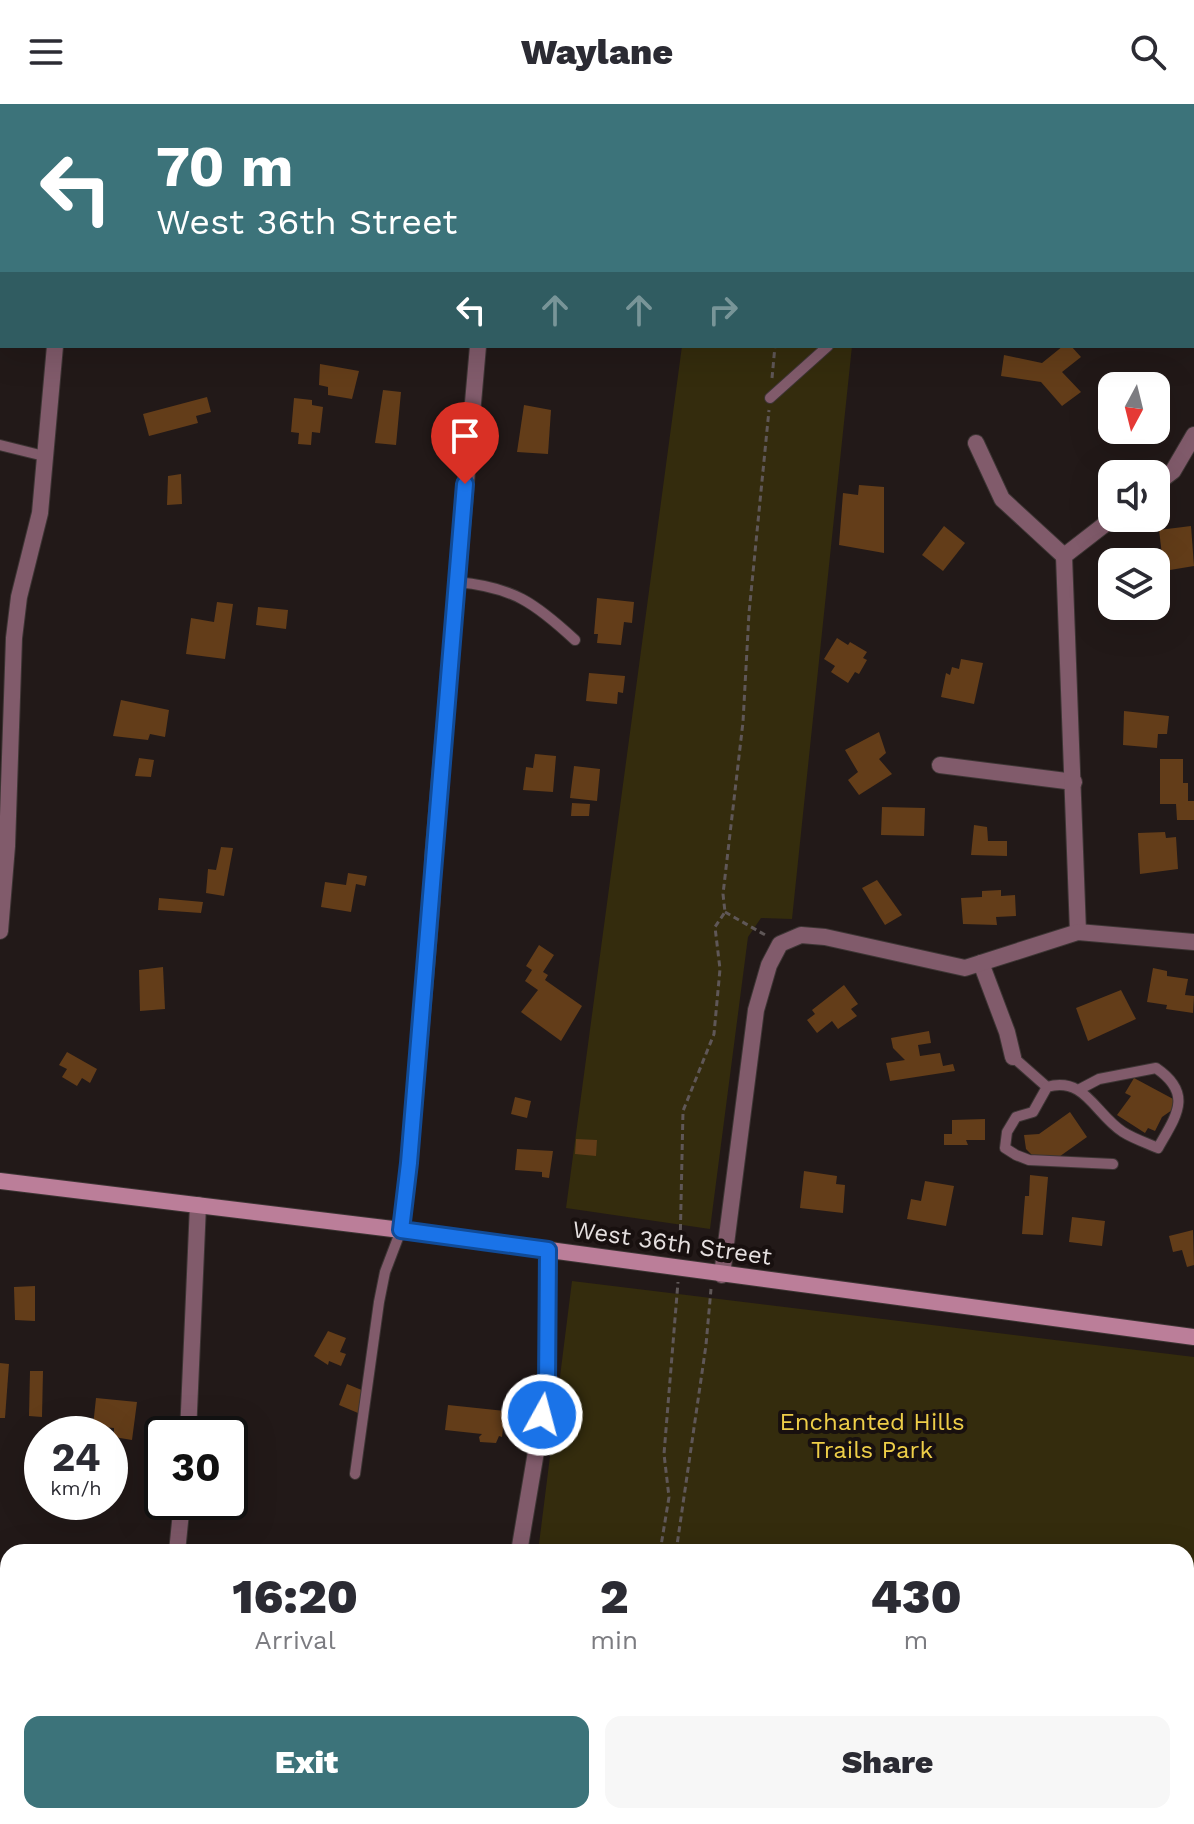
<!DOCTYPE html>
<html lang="en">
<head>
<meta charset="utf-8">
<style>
	:root { --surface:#fff; --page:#f7f7f7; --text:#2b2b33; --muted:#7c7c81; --accent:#3c737a }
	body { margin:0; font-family:"Work Sans",sans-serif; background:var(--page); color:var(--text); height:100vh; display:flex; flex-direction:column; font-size:30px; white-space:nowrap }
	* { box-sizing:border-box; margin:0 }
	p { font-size:26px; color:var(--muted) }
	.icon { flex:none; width:44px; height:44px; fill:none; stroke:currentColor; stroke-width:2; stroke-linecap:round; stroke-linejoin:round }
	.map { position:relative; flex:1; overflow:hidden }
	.sheet { position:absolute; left:0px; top:1440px; width:1194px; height:280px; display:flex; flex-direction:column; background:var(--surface); border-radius:24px 24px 0 0; box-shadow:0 8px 32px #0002 }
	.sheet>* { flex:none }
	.guide { position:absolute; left:0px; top:0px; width:1194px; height:244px; box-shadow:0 8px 32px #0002; background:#3c737a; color:#fff; overflow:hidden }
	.needle { width:52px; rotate:187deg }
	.tools { position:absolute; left:1098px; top:268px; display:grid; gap:16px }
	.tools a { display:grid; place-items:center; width:72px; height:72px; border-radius:16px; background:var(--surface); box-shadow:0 8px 32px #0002; font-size:40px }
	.speed { position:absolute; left:24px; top:1312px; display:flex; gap:16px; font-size:40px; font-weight:700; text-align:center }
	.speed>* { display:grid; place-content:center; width:104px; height:104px; border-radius:50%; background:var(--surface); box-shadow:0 8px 32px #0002; line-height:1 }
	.speed small { font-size:20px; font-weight:400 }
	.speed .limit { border:4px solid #111; border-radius:12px; background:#fff; color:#111 }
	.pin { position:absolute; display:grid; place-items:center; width:68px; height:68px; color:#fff; margin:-82px -34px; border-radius:50% 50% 50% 0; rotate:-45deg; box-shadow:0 0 8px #0007 }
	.pin .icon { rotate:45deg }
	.me { position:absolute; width:88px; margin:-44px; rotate:7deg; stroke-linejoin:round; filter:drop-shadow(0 0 6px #0008) }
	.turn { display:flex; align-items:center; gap:28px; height:168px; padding:0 24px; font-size:36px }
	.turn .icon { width:104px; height:104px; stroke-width:2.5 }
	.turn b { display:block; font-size:56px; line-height:68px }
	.lanes { display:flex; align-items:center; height:76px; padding:0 24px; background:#0003; justify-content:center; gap:40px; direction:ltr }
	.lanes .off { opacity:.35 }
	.eta { display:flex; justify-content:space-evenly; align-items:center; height:136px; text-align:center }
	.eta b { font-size:48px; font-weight:800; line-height:56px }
	.button { display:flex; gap:16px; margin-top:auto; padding:16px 24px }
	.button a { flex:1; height:92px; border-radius:16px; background:var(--accent); color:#fff; font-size:32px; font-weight:800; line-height:92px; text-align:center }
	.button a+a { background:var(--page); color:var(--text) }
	header { display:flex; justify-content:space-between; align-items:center; height:104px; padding:0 24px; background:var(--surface); font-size:36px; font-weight:800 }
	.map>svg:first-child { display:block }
	.green { fill:#342c0d }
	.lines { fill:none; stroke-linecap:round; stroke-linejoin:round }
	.stream { stroke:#504354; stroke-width:5 }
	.building { fill:#633d19 }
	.lane-casing { stroke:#3d3534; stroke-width:12 }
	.street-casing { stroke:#3d3534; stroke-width:18 }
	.secondary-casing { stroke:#3d3534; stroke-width:18 }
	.path { stroke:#5f5757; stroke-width:3; stroke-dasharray:6 4; stroke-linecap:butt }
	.lane { stroke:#815b6b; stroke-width:10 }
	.street { stroke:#815b6b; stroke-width:16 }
	.secondary { stroke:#bb7e99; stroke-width:16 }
	.route-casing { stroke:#114b97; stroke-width:20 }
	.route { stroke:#1a73e8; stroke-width:14 }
	.labels { text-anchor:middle; stroke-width:8; stroke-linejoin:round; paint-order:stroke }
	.street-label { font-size:24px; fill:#e6e0e0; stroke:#18100f }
	.park-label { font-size:24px; fill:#eece48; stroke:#18100f }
</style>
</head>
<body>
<header><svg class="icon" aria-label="menu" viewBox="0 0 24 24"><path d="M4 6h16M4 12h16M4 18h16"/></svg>Waylane<svg class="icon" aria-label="search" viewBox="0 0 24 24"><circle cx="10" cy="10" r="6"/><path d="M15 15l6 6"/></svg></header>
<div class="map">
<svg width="1194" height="1720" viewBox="0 0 1194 1720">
	<rect width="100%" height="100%" fill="#221918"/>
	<!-- green -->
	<g class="green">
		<polygon points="730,0 1194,0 1194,216 1192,2 729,2"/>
		<polygon points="682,242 852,242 792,815 761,814 748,833 710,1125 566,1104"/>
		<polygon points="572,1177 1194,1253 1194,1720 503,1720 504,1712 1186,1712 1186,1448 538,1448"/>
	</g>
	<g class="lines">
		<!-- stream -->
		<polyline class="stream" points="0,1716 5,1720"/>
	</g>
	<!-- building -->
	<g class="building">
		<polygon points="1063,242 1071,242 1081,253 1062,268 1081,288 1062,302 1041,278 1001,272 1004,251 1042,259"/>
		<polygon points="320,260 359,267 352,295 328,291 328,283 319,281"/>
		<polygon points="383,286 401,288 396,341 375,339"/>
		<polygon points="207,293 211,308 196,312 198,319 149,332 143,310"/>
		<polygon points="294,294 312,296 312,301 323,303 320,329 312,328 311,341 298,340 299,329 291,328"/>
		<polygon points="524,301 551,306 548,350 517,348"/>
		<polygon points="181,370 182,400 167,401 168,372"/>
		<polygon points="859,381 884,383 884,449 839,441 843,389 858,391"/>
		<polygon points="944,422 965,439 943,467 922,451"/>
		<polygon points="1191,422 1194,462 1164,467 1159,426"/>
		<polygon points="597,494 634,498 632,519 624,518 621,541 597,539 598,530 594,530"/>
		<polygon points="217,498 233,500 225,555 186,550 191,514 214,518"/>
		<polygon points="258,503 288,506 286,525 256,521"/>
		<polygon points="837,534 848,541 850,538 867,548 863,554 867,556 859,570 855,568 848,579 831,568 835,562 824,555"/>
		<polygon points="961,555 983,559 974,600 941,593 946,569 950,571 952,563 959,565"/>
		<polygon points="589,569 625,572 623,589 618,588 617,600 586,597"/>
		<polygon points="121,596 169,606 165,633 150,630 148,636 113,632"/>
		<polygon points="1124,607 1169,612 1167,630 1158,630 1157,644 1123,641"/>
		<polygon points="879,628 886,649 879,655 892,670 859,691 848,676 858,668 845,646"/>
		<polygon points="535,650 556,652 553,688 523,686 526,663 533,664"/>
		<polygon points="139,654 154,656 151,673 135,672"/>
		<polygon points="1160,655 1183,655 1183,679 1188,679 1188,697 1194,697 1194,716 1177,716 1176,700 1160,700"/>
		<polygon points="574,662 600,665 597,697 570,694"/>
		<polygon points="572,699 590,700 589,712 571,712"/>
		<polygon points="882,703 925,704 924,732 881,731"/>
		<polygon points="974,721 987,723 988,737 1007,737 1007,752 971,751"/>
		<polygon points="1165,728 1166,734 1176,733 1178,765 1140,770 1138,729"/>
		<polygon points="221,743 233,744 224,792 206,789 208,765 216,766"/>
		<polygon points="348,769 367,772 365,782 356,780 351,808 321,803 325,778 346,781"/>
		<polygon points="877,776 902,811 885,821 862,784"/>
		<polygon points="1001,786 1001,792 1015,791 1016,812 996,813 997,821 963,820 961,794 982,793 982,787"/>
		<polygon points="159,794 203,798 201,809 158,806"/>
		<polygon points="539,841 554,851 543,868 548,871 545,876 582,902 561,937 521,908 538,886 525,877 532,866 526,862"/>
		<polygon points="163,863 165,905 140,907 139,866"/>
		<polygon points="1153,864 1167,867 1167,872 1188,875 1185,891 1194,892 1193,909 1166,905 1167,901 1147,898"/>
		<polygon points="844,881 858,900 851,905 857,912 838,925 832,917 817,929 807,916 815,910 812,906"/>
		<polygon points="1121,886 1136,915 1088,937 1076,904"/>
		<polygon points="929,927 931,939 918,941 920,952 940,949 943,962 953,960 955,967 890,977 886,959 905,956 893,944 891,934"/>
		<polygon points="67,948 97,965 90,979 82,974 77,982 62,973 67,965 59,961"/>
		<polygon points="1134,974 1175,996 1175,1004 1162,1013 1155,1027 1148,1024 1145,1029 1117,1011 1131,992 1125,989"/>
		<polygon points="515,993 531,997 527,1014 511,1010"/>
		<polygon points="1070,1008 1087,1033 1056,1055 1033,1052 1026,1045 1024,1031 1039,1030"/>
		<polygon points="985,1015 985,1036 966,1036 968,1041 944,1041 944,1030 952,1030 952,1016"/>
		<polygon points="576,1035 597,1036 596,1052 575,1050"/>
		<polygon points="517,1045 553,1047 549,1074 542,1073 542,1068 515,1066"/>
		<polygon points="804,1067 837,1072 836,1080 845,1081 843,1109 800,1104"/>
		<polygon points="1030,1071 1048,1073 1043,1131 1022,1130 1025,1092 1029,1092"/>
		<polygon points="925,1077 954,1082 946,1122 907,1115 911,1095 921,1097"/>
		<polygon points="1072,1113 1105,1117 1102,1142 1069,1138"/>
		<polygon points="1193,1126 1194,1161 1187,1163 1182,1146 1173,1148 1169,1132"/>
		<polygon points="35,1182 35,1217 15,1216 14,1183"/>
		<polygon points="328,1227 346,1234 340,1248 346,1250 341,1262 329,1257 328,1261 314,1252"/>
		<polygon points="0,1259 9,1260 5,1314 0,1314"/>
		<polygon points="30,1267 43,1267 42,1313 29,1312"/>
		<polygon points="347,1280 364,1287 358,1309 339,1301"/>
		<polygon points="96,1294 137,1298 132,1336 114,1333 114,1324 93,1322"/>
		<polygon points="448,1301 505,1307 502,1333 499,1332 496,1339 480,1338 479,1333 482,1330 445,1326"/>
		<polygon points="272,1440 299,1441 298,1448 272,1448"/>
	</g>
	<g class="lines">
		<!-- lane casing -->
		<g class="lane-casing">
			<g id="lane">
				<polyline points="83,2 84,0"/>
				<polyline points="333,2 333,0"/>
				<polyline points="585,2 585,0"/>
				<polyline points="1192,236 1194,236"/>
				<polyline points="770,294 828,242"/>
				<polyline points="0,341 44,352"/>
				<path d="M457 478C513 483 535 499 575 536"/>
				<polyline points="1013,953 1047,983"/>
				<path d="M1080 985 1099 975 1156 964C1194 990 1176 1012 1158 1044 1147 1039 1134 1035 1123 1028 1095 1010 1085 972 1047 983L1033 1008 1016 1013 1007 1028 1005 1044 1016 1051 1029 1056 1113 1060"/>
				<polyline points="355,1370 379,1198 385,1168 401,1126"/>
			</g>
		</g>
		<!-- street casing -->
		<g class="street-casing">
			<g id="street">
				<polyline points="0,87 2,87"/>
				<polyline points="976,339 1002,395 1064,452"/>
				<polyline points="1156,380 1173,367 1194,331"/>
				<polyline points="940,661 1074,678"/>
				<polyline points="0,827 7,742 14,534 19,493 40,409 55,242"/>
				<polyline points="1078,828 1064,452 1113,414"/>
				<polyline points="981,859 1007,928 1013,953"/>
				<polyline points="401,1126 409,1059 432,796 433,753 478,242"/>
				<polyline points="722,1171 756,906 769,861 780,840 801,831 825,833 965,864 1078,828 1194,838"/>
				<polyline points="188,1330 198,1101"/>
				<polyline points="177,1448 182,1398"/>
				<polyline points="519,1448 547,1283 548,1146"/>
				<polyline points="139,1720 140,1712"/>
				<polyline points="487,1720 488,1712"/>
			</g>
		</g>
		<!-- secondary casing -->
		<g class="secondary-casing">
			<polyline id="secondary" points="0,1077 401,1126 1194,1233"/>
		</g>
		<!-- path -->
		<g class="path">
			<polyline points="976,0 998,2"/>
			<polyline points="793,2 794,0"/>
			<polyline points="1006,2 1024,0"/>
			<polyline points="772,274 775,242"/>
			<polyline points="725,808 767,832"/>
			<polyline points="680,1146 683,1007 714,930 720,865 715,823 725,808 723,790 743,618 749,509 769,306"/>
			<polyline points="660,1448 669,1393 664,1350 678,1178"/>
			<polyline points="676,1448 706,1241 711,1185"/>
			<polyline points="1186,1632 1194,1620"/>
			<polyline points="617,1720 618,1712"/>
			<polyline points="647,1720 648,1712"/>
			<polyline points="1132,1720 1140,1712"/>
		</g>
		<!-- lane -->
		<use href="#lane" class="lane"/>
		<!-- street -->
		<use href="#street" class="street"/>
		<!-- secondary -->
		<use href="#secondary" class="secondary"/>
	</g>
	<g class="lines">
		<!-- route casing -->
		<g class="route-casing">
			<polyline id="route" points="465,380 409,1059 401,1126 548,1146 547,1283 542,1311"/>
		</g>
		<!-- route -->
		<use href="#route" class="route"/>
	</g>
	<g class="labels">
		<!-- street labels -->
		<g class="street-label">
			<text transform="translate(672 1139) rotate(8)" y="8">West 36th Street</text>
		</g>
		<!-- park labels -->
		<g class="park-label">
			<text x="872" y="1326">Enchanted Hills<tspan x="872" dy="28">Trails Park</tspan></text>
		</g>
	</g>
</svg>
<div class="tools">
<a><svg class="needle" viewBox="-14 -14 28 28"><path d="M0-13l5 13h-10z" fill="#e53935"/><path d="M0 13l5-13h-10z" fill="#7c7c81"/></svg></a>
<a><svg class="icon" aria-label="sound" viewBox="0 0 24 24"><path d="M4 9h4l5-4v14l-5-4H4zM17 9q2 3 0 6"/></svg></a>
<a><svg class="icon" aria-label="layers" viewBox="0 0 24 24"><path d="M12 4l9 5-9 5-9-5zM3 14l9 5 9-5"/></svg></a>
</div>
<div class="speed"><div>24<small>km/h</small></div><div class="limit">30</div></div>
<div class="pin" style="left:465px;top:380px;background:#d93025"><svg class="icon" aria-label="arrive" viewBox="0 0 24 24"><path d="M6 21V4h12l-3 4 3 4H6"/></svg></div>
<svg class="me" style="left:542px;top:1311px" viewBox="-20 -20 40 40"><circle r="17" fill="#1a73e8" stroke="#fff" stroke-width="3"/><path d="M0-11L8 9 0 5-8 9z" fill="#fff"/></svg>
<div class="guide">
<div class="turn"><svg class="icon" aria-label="left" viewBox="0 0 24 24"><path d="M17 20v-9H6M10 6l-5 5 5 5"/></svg><div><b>70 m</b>West 36th Street</div></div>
<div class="lanes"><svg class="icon" aria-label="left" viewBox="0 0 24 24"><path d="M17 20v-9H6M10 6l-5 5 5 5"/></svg><svg class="icon off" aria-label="ahead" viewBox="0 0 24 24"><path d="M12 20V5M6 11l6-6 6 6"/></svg><svg class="icon off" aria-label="ahead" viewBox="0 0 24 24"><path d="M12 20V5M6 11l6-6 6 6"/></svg><svg class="icon off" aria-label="right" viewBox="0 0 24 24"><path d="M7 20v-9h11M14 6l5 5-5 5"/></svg></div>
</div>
<section class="sheet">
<div class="eta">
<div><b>16:20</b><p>Arrival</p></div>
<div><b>2</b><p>min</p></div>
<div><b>430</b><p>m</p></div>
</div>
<div class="button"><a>Exit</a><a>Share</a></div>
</section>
</div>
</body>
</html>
